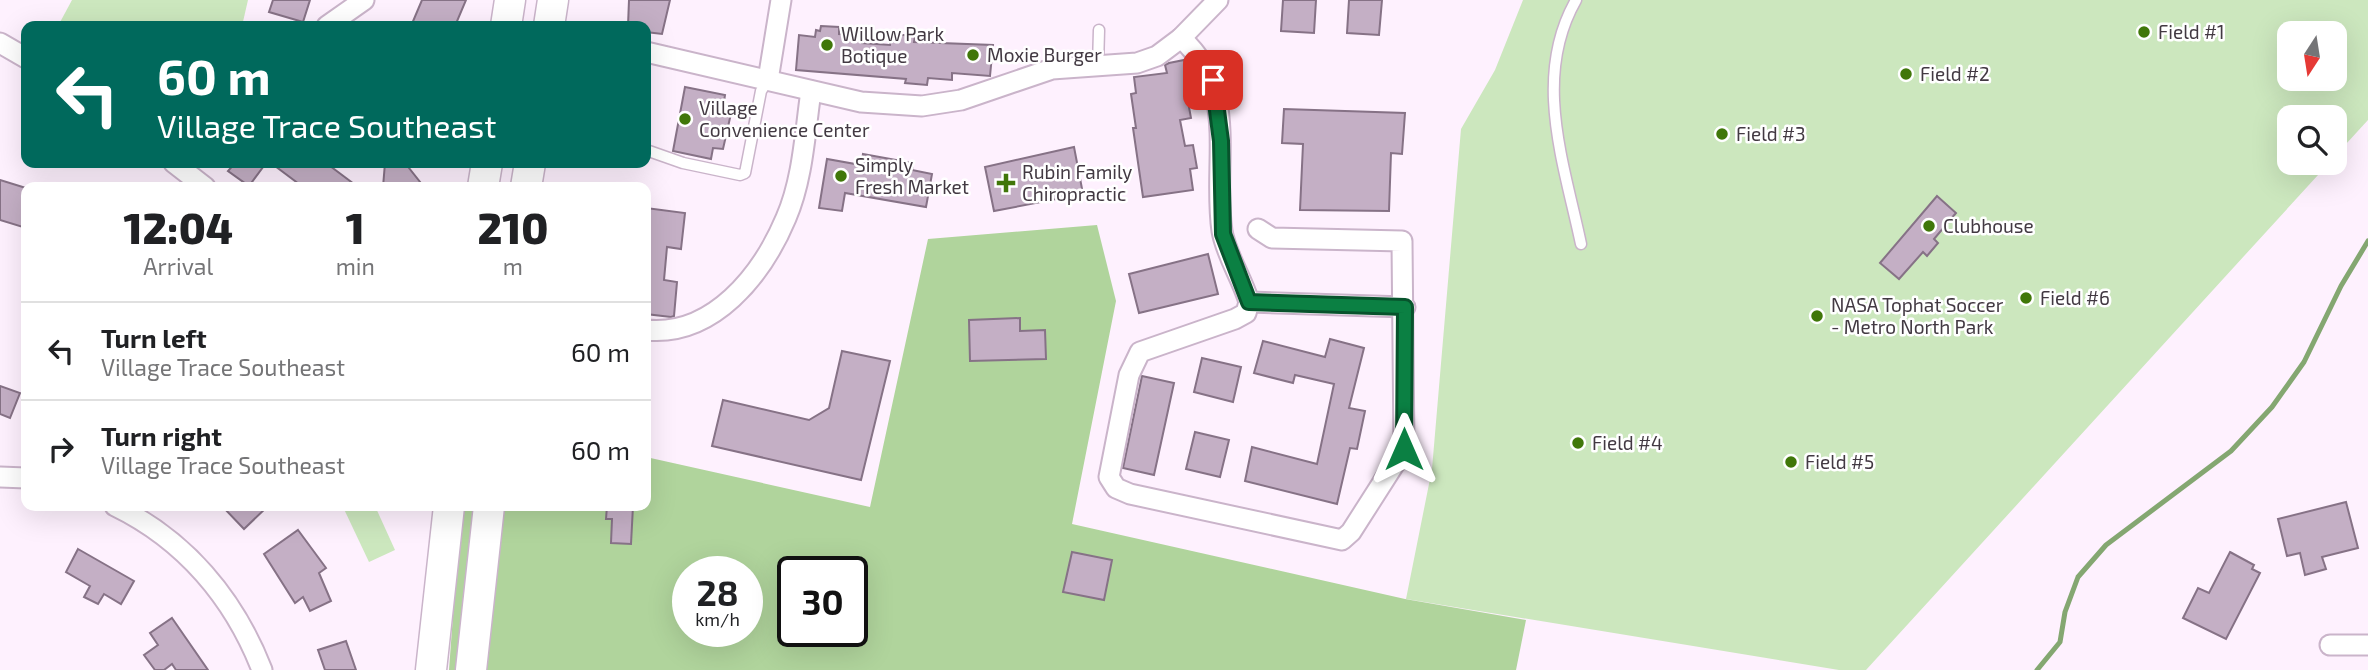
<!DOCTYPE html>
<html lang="en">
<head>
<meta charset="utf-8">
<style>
	:root { --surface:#fff; --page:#f2f2f2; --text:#202124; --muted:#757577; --line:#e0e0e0 }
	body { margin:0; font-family:"Exo 2",sans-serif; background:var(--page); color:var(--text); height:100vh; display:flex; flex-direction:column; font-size:26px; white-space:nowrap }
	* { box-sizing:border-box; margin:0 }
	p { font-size:23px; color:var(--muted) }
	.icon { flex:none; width:38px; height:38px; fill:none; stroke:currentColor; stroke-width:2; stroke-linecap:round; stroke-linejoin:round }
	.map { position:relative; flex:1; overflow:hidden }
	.side { position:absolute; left:21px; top:182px; width:630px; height:329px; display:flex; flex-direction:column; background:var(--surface); border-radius:14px; box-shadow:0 7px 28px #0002 }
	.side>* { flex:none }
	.guide { position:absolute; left:21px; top:21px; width:630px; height:147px; border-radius:14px; box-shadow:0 7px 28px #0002; background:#00695c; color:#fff; overflow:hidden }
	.needle { width:46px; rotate:192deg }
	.buttons { position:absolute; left:2277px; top:21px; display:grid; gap:14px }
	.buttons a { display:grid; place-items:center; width:70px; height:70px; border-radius:14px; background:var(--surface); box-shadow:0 7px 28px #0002; font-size:35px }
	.speed { position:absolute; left:672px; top:556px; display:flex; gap:14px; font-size:35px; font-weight:700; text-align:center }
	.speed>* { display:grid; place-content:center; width:91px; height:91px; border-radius:50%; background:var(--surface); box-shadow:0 7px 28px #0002; line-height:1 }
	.speed small { font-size:18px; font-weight:400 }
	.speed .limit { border:4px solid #111; border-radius:10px; background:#fff; color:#111 }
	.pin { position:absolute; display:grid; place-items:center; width:60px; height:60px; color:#fff; margin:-30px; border-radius:14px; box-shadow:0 4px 10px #0006 }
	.me { position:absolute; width:77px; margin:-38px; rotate:0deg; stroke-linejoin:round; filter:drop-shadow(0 0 5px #0008) }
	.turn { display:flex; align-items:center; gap:24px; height:147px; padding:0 21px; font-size:32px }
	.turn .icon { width:91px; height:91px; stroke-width:2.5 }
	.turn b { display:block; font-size:49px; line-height:60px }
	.eta { display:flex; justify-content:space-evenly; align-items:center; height:119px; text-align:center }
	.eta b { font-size:42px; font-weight:800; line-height:49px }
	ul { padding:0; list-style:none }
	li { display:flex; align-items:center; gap:21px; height:98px; padding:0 21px; border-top:2px solid var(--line) }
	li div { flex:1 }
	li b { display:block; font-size:26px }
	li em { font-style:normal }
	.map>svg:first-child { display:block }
	.green { fill:#cce7be; fill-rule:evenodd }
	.forest { fill:#b0d49c; fill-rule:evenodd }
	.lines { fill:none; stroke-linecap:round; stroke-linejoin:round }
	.stream { stroke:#84a771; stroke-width:5 }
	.building { fill:#c4afc5; stroke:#867286; stroke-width:2 }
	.lane-casing { stroke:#cab4ca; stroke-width:13 }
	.street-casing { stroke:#cab4ca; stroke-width:23 }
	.primary-casing { stroke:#cab4ca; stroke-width:33 }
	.lane { stroke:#fff; stroke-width:10 }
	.street { stroke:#fff; stroke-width:19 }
	.primary { stroke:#fff; stroke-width:30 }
	.route-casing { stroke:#07532c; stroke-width:18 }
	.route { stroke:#0b8043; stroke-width:12 }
	.poi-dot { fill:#407709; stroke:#fff; stroke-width:2.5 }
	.labels { text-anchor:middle; stroke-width:5; stroke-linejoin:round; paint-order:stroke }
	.poi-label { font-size:19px; fill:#423942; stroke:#fff; text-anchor:start }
</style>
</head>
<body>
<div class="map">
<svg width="2368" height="670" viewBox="0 0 2368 670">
	<rect width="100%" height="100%" fill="#fef1fe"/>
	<!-- green -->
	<g class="green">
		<polygon points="72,0 248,0 242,26 58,26"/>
		<path d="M1523 0H2368V120L2335 156 2334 117H2289V163H2329L1866 670H1839L1406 599 1432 469 1461 129 1495 70ZM2289 33H2334V79H2289Z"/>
		<polygon points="375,506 395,550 369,562 343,507"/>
	</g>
	<!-- forest -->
	<path class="forest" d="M1097 225 1116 301 1072 524 1405 599 1526 620 1516 670H449L461 506H646V457L870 507 928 239ZM688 572H747V632H688ZM793 572H852V632H793Z"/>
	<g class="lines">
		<!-- stream -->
		<polyline class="stream" points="2037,670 2060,642 2065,612 2078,577 2106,545 2231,451 2272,407 2304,362 2341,286 2368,241"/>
	</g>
	<!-- building -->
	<g class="building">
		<polygon points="273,0 310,0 303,22 269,12"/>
		<polygon points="422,0 466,0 455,26 411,26"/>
		<polygon points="629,0 670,0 662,34 646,32 646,26 628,26"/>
		<polygon points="1283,0 1316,0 1314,33 1281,31"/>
		<polygon points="1349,0 1382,0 1379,35 1347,33"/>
		<polygon points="821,26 839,27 839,34 863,36 862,43 890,45 891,34 915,36 914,42 993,45 990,76 952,73 952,80 928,78 927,85 905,83 906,79 796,70 799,35 815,37 816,30 820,31"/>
		<polygon points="1184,60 1190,90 1186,91 1191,118 1180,120 1185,146 1193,145 1197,168 1190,169 1193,190 1143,197 1133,128 1136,128 1131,94 1136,93 1134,77 1167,73 1165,65 1169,63"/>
		<polygon points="685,87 725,95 723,108 732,109 723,149 713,148 711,159 673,151"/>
		<polygon points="1284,109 1405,113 1402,154 1391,153 1389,211 1300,210 1303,144 1282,143"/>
		<polygon points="1074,147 1083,194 994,211 985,167"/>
		<polygon points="863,154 913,163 912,170 932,174 926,207 845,193 842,211 819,208 827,159 861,165"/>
		<polygon points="235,163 266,163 249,186 228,171"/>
		<polygon points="271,163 326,163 358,187 303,187"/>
		<polygon points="385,163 405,163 424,187 383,187"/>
		<polygon points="0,180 26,188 26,228 0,220"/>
		<polygon points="1937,196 1956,213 1934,239 1938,243 1927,256 1923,252 1899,279 1880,263"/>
		<polygon points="646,208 685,213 681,249 667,247 664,280 677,282 674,316 671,317 646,314"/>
		<polygon points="1208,254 1218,294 1139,313 1129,274"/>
		<polygon points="1020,318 1020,331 1045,330 1046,359 970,361 969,320"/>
		<polygon points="1330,339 1364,348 1349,408 1365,411 1357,449 1350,448 1337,504 1245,481 1252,447 1317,464 1334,384 1295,375 1293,383 1254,373 1263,341 1325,357"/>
		<polygon points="842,351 890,361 861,480 712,446 723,400 809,420 829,408"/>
		<polygon points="1202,358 1241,367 1233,402 1194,392"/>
		<polygon points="1142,376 1174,383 1154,475 1123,468"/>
		<polygon points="0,386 20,393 10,418 0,414"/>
		<polygon points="1195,432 1229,440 1220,477 1186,469"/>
		<polygon points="2346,502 2358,548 2322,557 2326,569 2305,575 2300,553 2287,556 2278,519"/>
		<polygon points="222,506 268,506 244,529"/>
		<polygon points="607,506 633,506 631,544 611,543 612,519 606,519"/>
		<polygon points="298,530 326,568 319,573 331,601 310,611 303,597 295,603 264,554"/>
		<polygon points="78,549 134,581 121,604 104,594 98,604 84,597 90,586 66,572"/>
		<polygon points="1072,552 1112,560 1104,600 1063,592"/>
		<polygon points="2230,552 2254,565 2252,569 2260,573 2226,639 2183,618 2198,588 2209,593"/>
		<polygon points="172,618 208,670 176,670 172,664 164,670 155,670 144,655 158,645 150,633"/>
		<polygon points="346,641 356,670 325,670 318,650"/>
	</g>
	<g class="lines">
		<!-- lane casing -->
		<g class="lane-casing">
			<g id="lane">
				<path d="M1576 0C1532 77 1564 163 1581 244"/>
				<polyline points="1098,66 1099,30"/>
				<polyline points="646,150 683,163 740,175 745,173 761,91 768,80"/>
			</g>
		</g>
		<!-- street casing -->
		<g class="street-casing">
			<g id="street">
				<polyline points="327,26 364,0"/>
				<polyline points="1181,38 1218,0"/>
				<polyline points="0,43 26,58"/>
				<path d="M646 52 861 102 922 106 961 100 1052 69 1137 63 1157 56 1181 38C1240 91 1212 162 1222 231 1226 255 1242 278 1249 302L1246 313 1235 319 1140 352 1129 375 1109 477 1116 488 1130 494 1342 540 1351 532 1404 449 1402 241 1272 238 1258 229"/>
				<polyline points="768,80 781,0"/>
				<polyline points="174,163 205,187"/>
				<polyline points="1249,302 1405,307"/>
				<path d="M646 330C713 337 762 275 786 218 803 179 805 132 811 91"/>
				<polyline points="0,477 26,478"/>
				<path d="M115 506C185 540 234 598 262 670"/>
				<polyline points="2330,645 2368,645"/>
			</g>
		</g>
		<!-- primary casing -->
		<g class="primary-casing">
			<g id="primary">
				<polyline points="506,26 510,0"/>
				<polyline points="549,26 553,0"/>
				<polyline points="483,187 487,163"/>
				<polyline points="526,187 530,163"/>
				<polyline points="431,670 449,506"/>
				<polyline points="471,670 489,506"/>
			</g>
		</g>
		<!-- lane -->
		<use href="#lane" class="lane"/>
		<!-- street -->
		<use href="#street" class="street"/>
		<!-- primary -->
		<use href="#primary" class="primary"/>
	</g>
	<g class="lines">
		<!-- route casing -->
		<g class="route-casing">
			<polyline id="route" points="1213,80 1221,141 1223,234 1249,302 1405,307 1404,449"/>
		</g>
		<!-- route -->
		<use href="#route" class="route"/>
	</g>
	<!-- markers -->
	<g class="poi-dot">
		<circle cx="2144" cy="32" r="7"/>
		<circle cx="827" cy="45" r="7"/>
		<circle cx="973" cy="55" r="7"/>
		<circle cx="1906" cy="74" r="7"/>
		<circle cx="685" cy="119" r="7"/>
		<circle cx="1722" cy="134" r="7"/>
		<circle cx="841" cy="176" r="7"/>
		<path d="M1002.5 172.5h7v7h7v7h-7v7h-7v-7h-7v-7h7z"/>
		<circle cx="1929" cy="226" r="7"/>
		<circle cx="2026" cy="298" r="7"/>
		<circle cx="1817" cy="316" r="7"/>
		<circle cx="1578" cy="443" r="7"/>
		<circle cx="1791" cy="462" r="7"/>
	</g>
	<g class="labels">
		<!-- poi labels -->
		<g class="poi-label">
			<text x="2158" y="39">Field #1</text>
			<text x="841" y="41">Willow Park<tspan x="841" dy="22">Botique</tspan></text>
			<text x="987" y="62">Moxie Burger</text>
			<text x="1920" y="81">Field #2</text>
			<text x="699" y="115">Village<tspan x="699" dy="22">Convenience Center</tspan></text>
			<text x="1736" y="141">Field #3</text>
			<text x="855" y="172">Simply<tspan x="855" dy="22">Fresh Market</tspan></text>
			<text x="1022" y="179">Rubin Family<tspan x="1022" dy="22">Chiropractic</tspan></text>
			<text x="1943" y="233">Clubhouse</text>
			<text x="2040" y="305">Field #6</text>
			<text x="1831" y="312">NASA Tophat Soccer<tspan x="1831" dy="22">- Metro North Park</tspan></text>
			<text x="1592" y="450">Field #4</text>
			<text x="1805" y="469">Field #5</text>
		</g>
	</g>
</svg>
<div class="buttons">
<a><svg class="needle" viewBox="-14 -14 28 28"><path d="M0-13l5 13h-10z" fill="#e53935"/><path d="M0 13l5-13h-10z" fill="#757577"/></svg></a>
<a><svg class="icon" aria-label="search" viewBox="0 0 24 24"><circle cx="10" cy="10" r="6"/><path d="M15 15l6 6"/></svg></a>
</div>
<div class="speed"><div>28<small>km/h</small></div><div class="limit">30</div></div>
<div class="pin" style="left:1213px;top:80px;background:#d93025"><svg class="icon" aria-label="arrive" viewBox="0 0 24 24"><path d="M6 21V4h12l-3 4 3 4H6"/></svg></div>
<svg class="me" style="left:1404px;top:449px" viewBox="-20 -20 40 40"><path d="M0-17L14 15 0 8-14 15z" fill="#0b8043" stroke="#fff" stroke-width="4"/></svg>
<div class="guide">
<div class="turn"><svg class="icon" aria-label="left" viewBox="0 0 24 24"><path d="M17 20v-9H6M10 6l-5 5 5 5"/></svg><div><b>60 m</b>Village Trace Southeast</div></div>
</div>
<section class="side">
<div class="eta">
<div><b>12:04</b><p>Arrival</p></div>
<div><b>1</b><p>min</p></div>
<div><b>210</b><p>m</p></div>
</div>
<ul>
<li><svg class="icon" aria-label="left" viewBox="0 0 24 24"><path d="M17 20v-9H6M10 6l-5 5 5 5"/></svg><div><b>Turn left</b><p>Village Trace Southeast</p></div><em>60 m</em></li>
<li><svg class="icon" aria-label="right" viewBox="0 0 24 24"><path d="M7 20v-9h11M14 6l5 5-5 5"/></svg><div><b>Turn right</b><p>Village Trace Southeast</p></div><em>60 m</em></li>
</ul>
</section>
</div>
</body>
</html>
